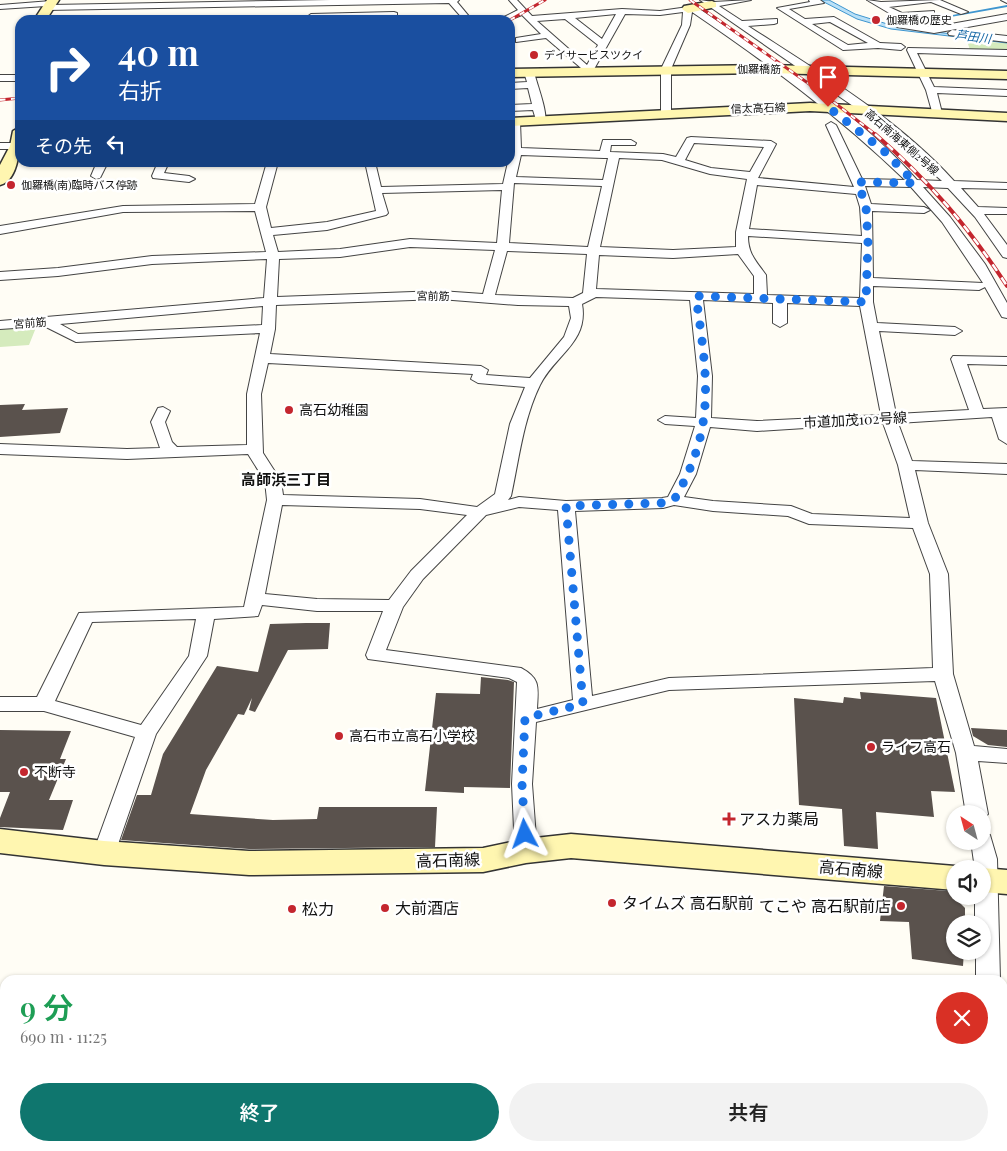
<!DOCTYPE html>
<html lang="ja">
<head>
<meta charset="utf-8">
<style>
	:root { --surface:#fff; --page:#f2f2f2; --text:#222; --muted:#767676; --accent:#0f766e }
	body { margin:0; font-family:"Playfair Display","Noto Sans JP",serif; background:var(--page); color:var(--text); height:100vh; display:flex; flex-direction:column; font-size:19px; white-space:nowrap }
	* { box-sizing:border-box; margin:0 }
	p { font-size:16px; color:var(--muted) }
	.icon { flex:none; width:28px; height:28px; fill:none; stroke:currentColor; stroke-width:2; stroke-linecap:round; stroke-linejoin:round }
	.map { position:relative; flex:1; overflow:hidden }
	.sheet { position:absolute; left:0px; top:975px; width:1008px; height:176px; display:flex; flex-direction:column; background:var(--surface); border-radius:15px 15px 0 0; box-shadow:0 1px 4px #0004 }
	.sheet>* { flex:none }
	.guide { position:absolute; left:15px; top:15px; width:500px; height:152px; border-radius:15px; box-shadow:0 1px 4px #0004; background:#1a4fa0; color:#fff; overflow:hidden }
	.needle { width:32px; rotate:324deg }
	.tools { position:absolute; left:946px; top:805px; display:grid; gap:10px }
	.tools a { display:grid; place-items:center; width:45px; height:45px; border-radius:50%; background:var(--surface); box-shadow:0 1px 4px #0004; font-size:25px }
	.pin { position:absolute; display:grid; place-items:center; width:42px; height:42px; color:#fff; margin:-51px -21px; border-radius:50% 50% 50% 0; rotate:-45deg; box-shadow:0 0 5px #0007 }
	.pin .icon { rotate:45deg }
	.me { position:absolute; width:55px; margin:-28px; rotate:356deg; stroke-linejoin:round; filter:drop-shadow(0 0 4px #0008) }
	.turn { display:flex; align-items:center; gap:18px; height:105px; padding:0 20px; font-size:22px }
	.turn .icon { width:65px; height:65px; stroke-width:2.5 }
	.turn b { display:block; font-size:35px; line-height:42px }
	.then { display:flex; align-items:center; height:48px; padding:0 20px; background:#0003; gap:10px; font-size:19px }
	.round { display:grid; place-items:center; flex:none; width:52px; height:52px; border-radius:26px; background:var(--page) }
	.overview { display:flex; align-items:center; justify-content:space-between; height:85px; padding:0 20px }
	h1 { font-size:30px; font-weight:600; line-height:38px; color:#1e9e55 }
	.button { display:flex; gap:10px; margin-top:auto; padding:10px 20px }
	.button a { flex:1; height:58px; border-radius:30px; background:var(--accent); color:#fff; font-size:20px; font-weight:600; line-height:58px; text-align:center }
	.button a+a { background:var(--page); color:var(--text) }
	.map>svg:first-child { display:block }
	.green { fill:#d5ebbd }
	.water { fill:#b9e0f7; stroke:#3f96cf }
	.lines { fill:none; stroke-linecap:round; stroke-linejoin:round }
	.stream { fill:#3f96cf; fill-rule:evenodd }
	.building { fill:#5a524d }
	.street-casing { stroke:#444; stroke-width:2 }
	.secondary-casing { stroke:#333; stroke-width:3 }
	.street { fill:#fff; fill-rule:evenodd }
	.secondary { fill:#fff6b0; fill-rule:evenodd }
	.rail-far1-casing { stroke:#c4262e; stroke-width:3 }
	.rail-casing { stroke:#c4262e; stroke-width:4 }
	.rail-far1 { stroke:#fff; stroke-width:2; stroke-dasharray:5.5; stroke-linecap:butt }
	.rail { stroke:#fff; stroke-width:2.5; stroke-dasharray:8; stroke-linecap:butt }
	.route { stroke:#1a73e8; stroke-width:9; stroke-dasharray:0 16.2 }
	.poi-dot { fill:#c4262e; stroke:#fff; stroke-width:2 }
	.labels { text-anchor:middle; stroke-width:5; stroke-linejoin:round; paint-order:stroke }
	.far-poi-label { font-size:11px; fill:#111; stroke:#fff; text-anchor:start }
	.far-street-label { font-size:11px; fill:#111; stroke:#fff }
	.far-water-label { font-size:12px; font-style:italic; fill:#1768a6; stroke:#fff }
	.poi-label { font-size:14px; fill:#111; stroke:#fff; text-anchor:start }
	.street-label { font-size:14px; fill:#111; stroke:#fff }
	.neighbourhood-label { font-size:15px; font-weight:bold; fill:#111; stroke:#fff }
	.near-poi-label { font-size:16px; fill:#111; stroke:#fff; text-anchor:start }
	.near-street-label { font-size:16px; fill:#111; stroke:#fff }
</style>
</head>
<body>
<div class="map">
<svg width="1007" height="1151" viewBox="0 0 1007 1151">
	<rect width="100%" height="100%" fill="#fffdf5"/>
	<!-- green -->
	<g class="green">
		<polygon points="967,41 1007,43 1007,51 970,50"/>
		<polygon points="37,325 29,345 0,347 0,328"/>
	</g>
	<!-- water -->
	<polygon class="water" points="820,0 829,0 855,14 897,27 1007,41 1007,43 891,29 857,19"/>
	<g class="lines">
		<!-- stream -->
		<polygon class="stream" points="1007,5 1007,7 911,24 909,23"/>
	</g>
	<!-- building -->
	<g class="building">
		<polygon points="25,404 22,410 68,408 60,433 0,437 0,405"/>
		<polygon points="306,623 330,623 328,649 288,650 255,712 249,710 252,698 244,715 238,714 206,770 190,814 273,820 317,819 319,807 437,807 435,847 249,849 121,840 137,795 151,795 163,754 217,666 258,672 270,624"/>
		<polygon points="481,677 508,680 514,682 510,788 464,787 464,793 425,791 436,693 480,694"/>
		<polygon points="860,692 936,698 955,792 931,791 934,817 876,812 878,849 844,846 842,809 799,805 794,698 843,703 844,697 861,699"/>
		<polygon points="971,728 1007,730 1007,747 988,745 973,736"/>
		<polygon points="0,730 71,731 60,759 66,759 49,800 73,800 63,830 0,827 0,818 10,792 0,792"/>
		<polygon points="884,886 948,891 965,908 965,924 955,924 955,951 964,951 963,966 912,959 909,922 880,921"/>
	</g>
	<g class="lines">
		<!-- street casing -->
		<g class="street-casing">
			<g id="street">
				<polygon points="330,0 459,0 457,2 472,20 464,20 449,3 47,10 43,8 46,6 0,9 0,5 51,1 55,3 51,5"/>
				<path d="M509 0H517L532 16 622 9 660 11 695 6C772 58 855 110 917 180L942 181 866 115 700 0 713 2 751 0 719 6 742 21 777 19V23L774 24 748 26C819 72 897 118 954 181L1007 183V189L961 188 978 207 1007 208V214H984L1007 245V258L1003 257 975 217 948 188 923 187 950 217 985 264 1007 303V318L1002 317 985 287 979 290 873 286V302L877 323 955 327 962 331 955 335 879 331 896 414 969 410 951 359 953 356 1007 357V365L967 364 983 409 1007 408V444L999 439 992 417 898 423 912 461 1007 464V474L915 470 928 523 948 574 953 674 974 746 1007 749V763L978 761 988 814 982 820V814H966L956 753 935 681 669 690 536 722 532 784 537 851 534 857 526 859 518 857 515 851 512 784 517 682 509 678 368 659 366 655 383 611H317L262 605 258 616 214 619 207 656 156 734 115 853 112 859 104 861 96 859 93 853 135 737 44 711H0V697H37L79 613 244 607 267 500 265 481 248 454 127 459 0 454V444L127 449 160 448 151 422 158 408 163 407 170 411 165 422 172 442 177 447 247 445V394L260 333 76 342 44 326 0 329V321L264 298 267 259 152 264 58 276 0 280V272L58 268 152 256 266 252 255 211 123 212 0 234V226L123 206 255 204 267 162H278L266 207 271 228 327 222 376 211 365 162H375L381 187 503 184 508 162H510V122L515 119 520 122 521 148 600 151 603 140H631L636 143 635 145H611L610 152 663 154 676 157 687 138 691 137 771 141 776 144 758 178 854 187 826 125 831 122 836 125 862 179 905 180C839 116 767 63 692 12L690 25 671 69V113L666 116 661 113V69L682 25 683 12 660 15 625 14 593 71 588 74 546 38 516 42V38L541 34 522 15 509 20H498L518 10ZM616 14 602 39 575 18ZM565 19 598 45 587 65 537 21ZM694 143 764 147 750 172 711 168 685 160ZM521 155 604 158H608L603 180 516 177ZM619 158 662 160 710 174 747 179 736 232V247L673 250 600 247ZM514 183 602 186 588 247 509 243ZM757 185 856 194 860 207 862 236 749 229ZM865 186 911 187 942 222 983 283 873 278 872 211 924 213 930 210 924 207 871 204ZM502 190 497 243 410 239 340 249 278 252 273 235 327 230 386 215 388 213 382 193ZM748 236 862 243 860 298 767 295 766 275C756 261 748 254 748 236ZM410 247 495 250 483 294 440 291 277 297 279 259 340 257ZM507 251 587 254 583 293 573 298 495 295ZM738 254 754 276V294L596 289 599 255 673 258ZM596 297 690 300 698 376 696 418 665 416 658 420 665 424 695 426 680 474 668 497 662 498 566 501 519 497 508 500 511 496C519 459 523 420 540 385 555 355 589 342 582 304ZM440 299 518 305 569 306 571 318 564 337 530 378 486 375 488 370 481 366 270 354 275 329 276 305ZM703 300 773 303V323L780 327 787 323V303L860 306 881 415 757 421 711 418 712 376ZM263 306 262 325 78 334 60 324ZM268 363 473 374 471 379 478 383 525 387 510 424 495 494 477 507 420 499 283 495 281 481 263 453 261 394ZM883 423 898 465 910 518 812 514 791 506 713 501 684 497 696 474 710 427 757 431ZM282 505 420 509 467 515 411 571 389 600 317 599 265 594ZM674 505 713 511 788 516 809 524 913 528 930 574 933 668 669 678 592 696 575 511 663 508ZM519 507 558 510 573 700 537 709C538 687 541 679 521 668L386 650 403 607 423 579 486 515ZM196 619 189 656 141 725 55 701 92 622Z"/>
				<path d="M809 0H820L824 3 789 9 805 19 834 17 880 43 901 44 905 47 901 50 878 48 843 50 777 8 810 2ZM830 22 868 43 848 45 812 24Z"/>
				<polygon points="867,0 881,2 940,0 968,12 961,14 931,2 889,7 902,13 934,11 934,15 909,18 906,23 934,27 1007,14 1007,20 934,33 897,27 896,25 901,20"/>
				<polygon points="1001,0 1007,0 1007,3"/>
				<polygon points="394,12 397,13 397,17 311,20 307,17 311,14"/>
				<polygon points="952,30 1007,36 1007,42 949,35 948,33"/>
				<polygon points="908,48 1007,50 1007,56 917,53 934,87 1007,90 1007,96 937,93 942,113 933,115 926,90 907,50"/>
				<path d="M529 69 534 72C537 85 548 112 545 123H537L533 110 510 111V105L532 104 528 88 510 89V83L527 82 524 72Z"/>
				<rect x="0" y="75" width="20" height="6"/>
				<rect x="0" y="143" width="20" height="6"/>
				<polygon points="97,162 108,162 100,178 96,179 91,176"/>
				<polygon points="158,162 169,162 164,173 189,176 195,179 189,182 153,178 152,176"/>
				<polygon points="982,833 990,835 997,859 1000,980 976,980 976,951 982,951 982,924 975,924 975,896 982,896 982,869 975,869 971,841 982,841"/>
				<polygon points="1002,1137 1007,1145 1007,1151 982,1151 981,1146 1002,1146"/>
			</g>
		</g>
		<!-- secondary casing -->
		<g class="secondary-casing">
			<g id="secondary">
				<polygon points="47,0 59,0 46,20 34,20"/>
				<polygon points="712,1 716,3 716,7 688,13 682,9 684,6"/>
				<polygon points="768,65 1007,71 1007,79 768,73 510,77 510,69"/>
				<polygon points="810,103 1007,113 1007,121 810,111 510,126 510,118"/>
				<path d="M20 127C20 143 20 180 0 185V165L10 146 13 131Z"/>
				<polygon points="0,829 104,841 249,851 483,848 526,839 571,834 955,866 965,869 955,869 955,890 571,858 526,863 483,872 249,875 104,865 0,853"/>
				<polygon points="982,868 1007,870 1007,894 982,892 982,869 978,869"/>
			</g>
		</g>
		<!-- street -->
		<use href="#street" class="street"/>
		<!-- secondary -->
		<use href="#secondary" class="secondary"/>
		<!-- rail-far1 casing -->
		<g class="rail-far1-casing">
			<g id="rail-far1">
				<polyline points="690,0 822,93 876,135"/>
				<polyline points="510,20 545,0"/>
				<polyline points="0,100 20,98"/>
			</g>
		</g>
		<!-- rail casing -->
		<g class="rail-casing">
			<path id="rail" d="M875 134C929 181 968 226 1007 286"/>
		</g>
		<!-- rail-far1 -->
		<use href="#rail-far1" class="rail-far1"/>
		<!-- rail -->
		<use href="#rail" class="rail"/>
	</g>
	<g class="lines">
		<!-- route -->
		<path class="route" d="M525 834 522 784 525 718 583 704 566 506 662 503 674 500C717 427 707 376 696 296L866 302 868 240 866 207 858 182 915 183 884 151 828 107"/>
	</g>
	<!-- markers -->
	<g class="poi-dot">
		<circle cx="876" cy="20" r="5"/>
		<circle cx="534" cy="55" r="5"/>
		<circle cx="11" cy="185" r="5"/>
		<circle cx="289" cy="410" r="5"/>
		<circle cx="339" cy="736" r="5"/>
		<circle cx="871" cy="747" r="5"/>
		<circle cx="24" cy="772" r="5"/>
		<path d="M726.5 811.5h5v5h5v5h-5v5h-5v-5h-5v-5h5z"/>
		<circle cx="612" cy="903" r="5"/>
		<circle cx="901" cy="906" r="5"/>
		<circle cx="385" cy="908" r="5"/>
		<circle cx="292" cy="909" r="5"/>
	</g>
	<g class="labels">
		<!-- far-poi labels -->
		<g class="far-poi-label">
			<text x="886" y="24">伽羅橋の歴史</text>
			<text x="544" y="59">デイサービスツクイ</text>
			<text x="21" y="189">伽羅橋(南)臨時バス停跡</text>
		</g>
		<!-- far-street labels -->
		<g class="far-street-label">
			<text x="759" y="73">伽羅橋筋</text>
			<text transform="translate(758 108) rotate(-2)" y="4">信太高石線</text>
			<text transform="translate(902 142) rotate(41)" y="4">高石南海東側2号線</text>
			<text transform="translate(433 296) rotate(1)" y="4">宮前筋</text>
			<text transform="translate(30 323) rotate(-4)" y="4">宮前筋</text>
		</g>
		<!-- far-water labels -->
		<g class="far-water-label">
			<text transform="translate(973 37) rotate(7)" y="4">芦田川</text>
		</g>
		<!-- poi labels -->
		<g class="poi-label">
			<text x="299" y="415">高石幼稚園</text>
			<text x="349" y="741">高石市立高石小学校</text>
			<text x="881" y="752">ライフ高石</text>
			<text x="34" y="777">不断寺</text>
		</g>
		<!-- street labels -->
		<g class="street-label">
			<text transform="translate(855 420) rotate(-3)" y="5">市道加茂102号線</text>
		</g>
		<!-- neighbourhood labels -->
		<g class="neighbourhood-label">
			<text x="286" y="485">高師浜三丁目</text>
		</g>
		<!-- near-poi labels -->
		<g class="near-poi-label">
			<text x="739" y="825">アスカ薬局</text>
			<text x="622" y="909">タイムズ 高石駅前</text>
			<text x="891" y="912" text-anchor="end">てこや 高石駅前店</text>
			<text x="395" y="914">大前酒店</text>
			<text x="302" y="915">松力</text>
		</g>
		<!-- near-street labels -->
		<g class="near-street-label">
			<text transform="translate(448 860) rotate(-2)" y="6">高石南線</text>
			<text transform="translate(851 869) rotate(5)" y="6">高石南線</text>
		</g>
	</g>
</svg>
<div class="tools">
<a><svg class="needle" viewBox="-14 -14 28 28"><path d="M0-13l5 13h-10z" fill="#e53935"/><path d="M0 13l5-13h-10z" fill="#767676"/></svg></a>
<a><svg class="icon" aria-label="sound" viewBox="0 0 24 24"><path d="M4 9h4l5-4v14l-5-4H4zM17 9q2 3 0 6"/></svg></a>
<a><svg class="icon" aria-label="layers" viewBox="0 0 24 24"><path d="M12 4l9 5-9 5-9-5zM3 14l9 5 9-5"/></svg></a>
</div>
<div class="pin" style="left:828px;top:107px;background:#d93025"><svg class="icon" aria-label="arrive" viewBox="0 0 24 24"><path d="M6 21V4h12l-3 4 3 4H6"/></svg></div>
<svg class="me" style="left:525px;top:834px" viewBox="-20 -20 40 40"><path d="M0-17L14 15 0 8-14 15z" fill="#1a73e8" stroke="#fff" stroke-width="4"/></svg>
<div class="guide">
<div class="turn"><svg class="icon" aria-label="right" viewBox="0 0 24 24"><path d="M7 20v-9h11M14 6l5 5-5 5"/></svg><div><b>40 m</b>右折</div></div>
<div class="then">その先<svg class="icon" aria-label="left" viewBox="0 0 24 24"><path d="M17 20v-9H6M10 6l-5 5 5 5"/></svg></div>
</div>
<section class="sheet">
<div class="overview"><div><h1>9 分</h1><p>690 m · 11:25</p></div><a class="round" style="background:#d93025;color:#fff"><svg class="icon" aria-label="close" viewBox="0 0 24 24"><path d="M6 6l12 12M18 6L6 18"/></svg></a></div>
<div class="button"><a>終了</a><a>共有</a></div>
</section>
</div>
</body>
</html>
